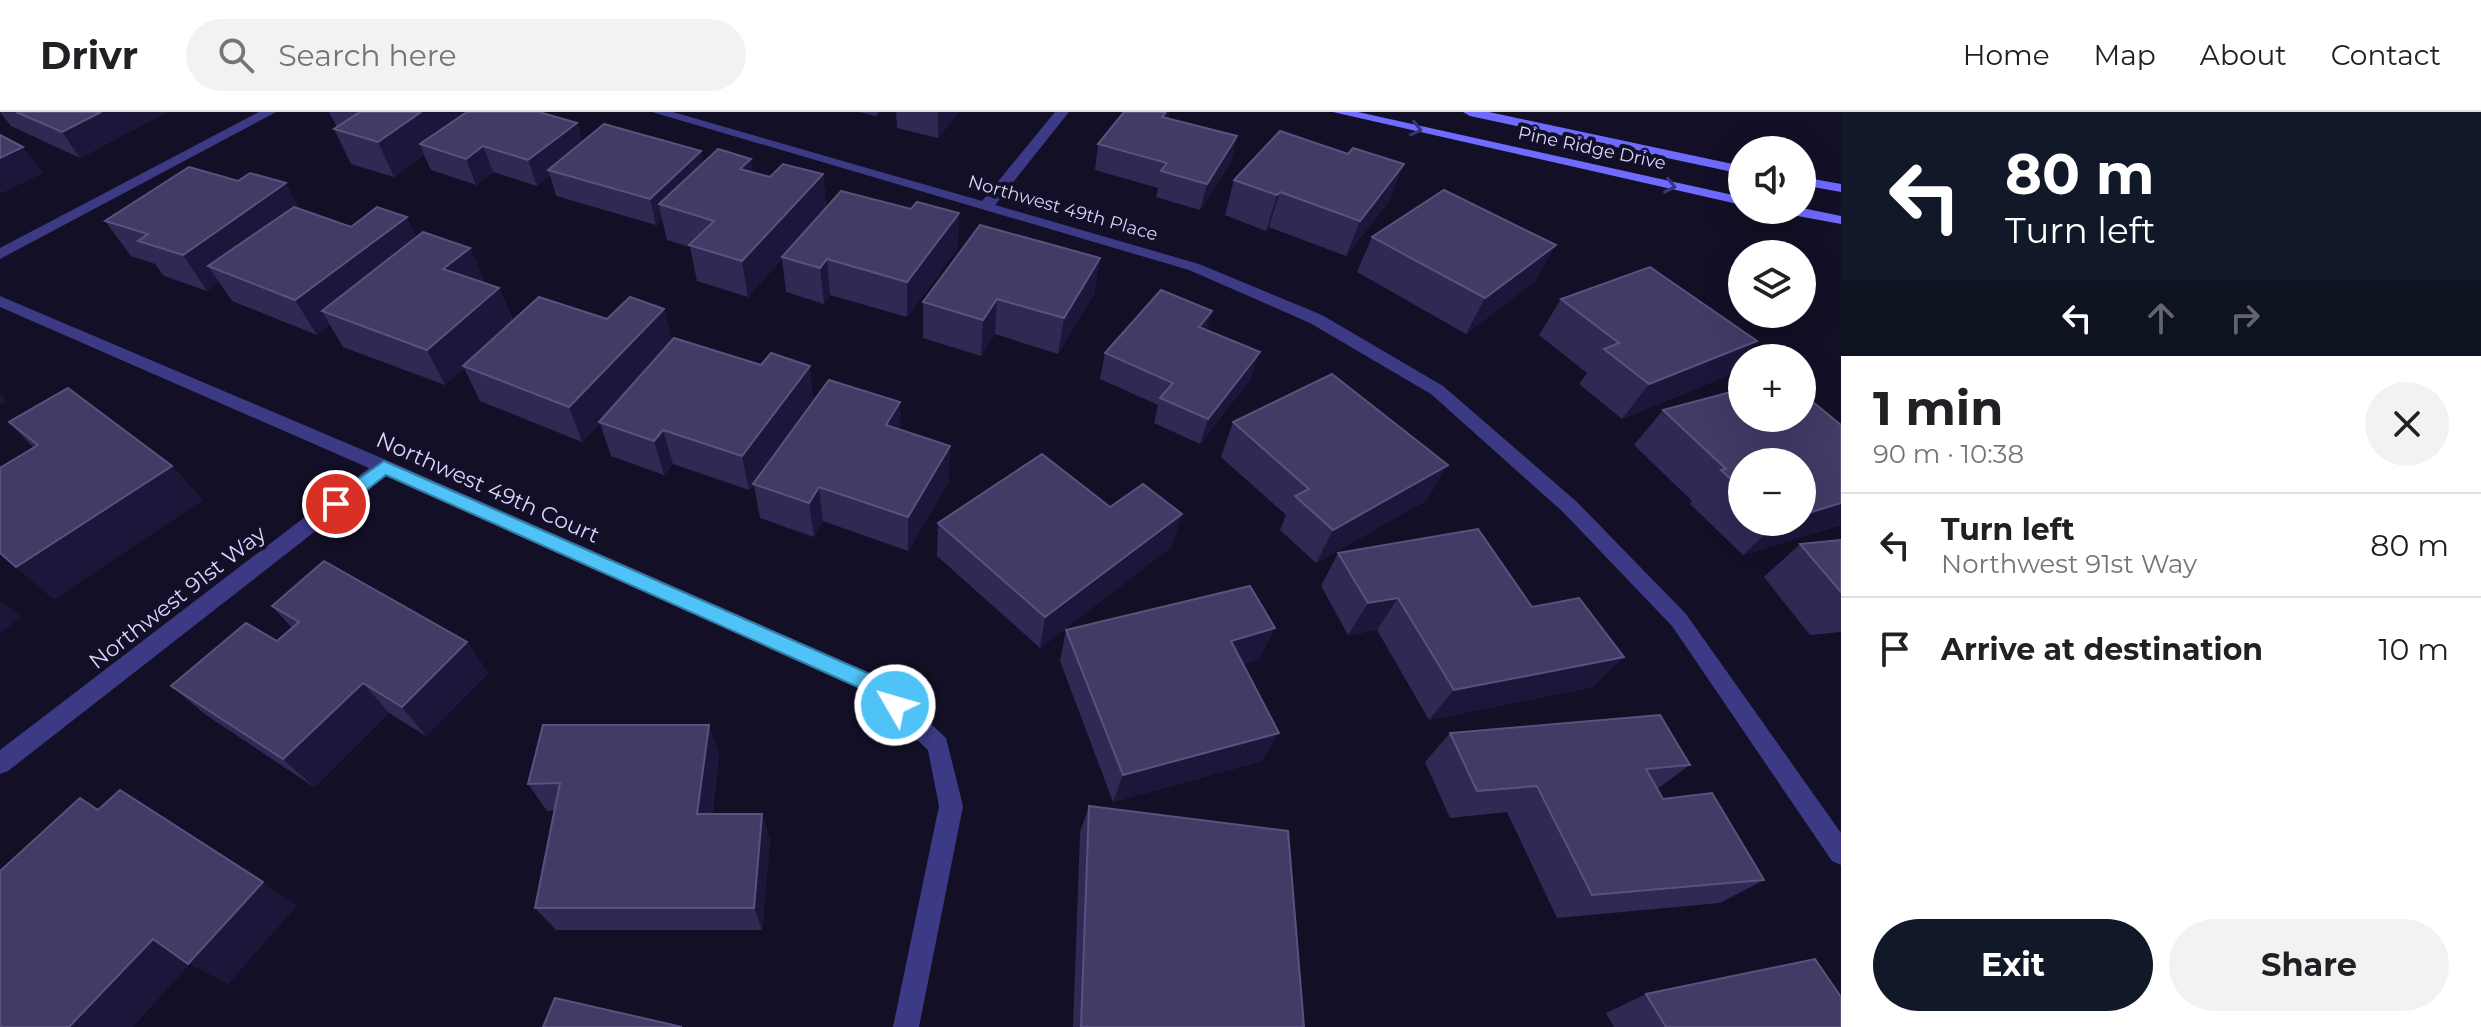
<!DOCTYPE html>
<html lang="en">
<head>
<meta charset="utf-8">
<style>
	:root { --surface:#fff; --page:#f2f2f2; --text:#202124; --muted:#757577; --line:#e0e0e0; --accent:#111827 }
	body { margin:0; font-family:Montserrat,sans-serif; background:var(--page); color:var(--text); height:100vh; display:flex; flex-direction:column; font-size:30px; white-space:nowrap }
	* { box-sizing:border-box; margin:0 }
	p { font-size:26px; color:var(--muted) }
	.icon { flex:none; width:44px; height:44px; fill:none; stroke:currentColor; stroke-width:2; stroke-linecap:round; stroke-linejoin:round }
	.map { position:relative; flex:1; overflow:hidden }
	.details { display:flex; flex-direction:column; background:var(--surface); width:640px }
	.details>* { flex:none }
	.top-card { background:#111827; color:#fff; overflow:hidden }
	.buttons { position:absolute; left:1728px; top:24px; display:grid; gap:16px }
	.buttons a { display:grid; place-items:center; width:88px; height:88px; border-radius:50%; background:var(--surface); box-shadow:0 8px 32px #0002; font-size:40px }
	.pin { position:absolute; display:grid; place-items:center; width:68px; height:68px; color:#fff; margin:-34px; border:4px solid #fff; border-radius:50%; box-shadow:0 2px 8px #0007 }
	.me { position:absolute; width:88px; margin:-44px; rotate:308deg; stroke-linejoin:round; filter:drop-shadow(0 0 6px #0008) }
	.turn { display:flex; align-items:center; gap:28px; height:168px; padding:0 32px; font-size:36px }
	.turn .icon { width:104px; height:104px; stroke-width:2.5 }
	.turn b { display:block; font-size:56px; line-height:68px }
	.lanes { display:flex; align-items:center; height:76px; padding:0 32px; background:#0003; justify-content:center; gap:40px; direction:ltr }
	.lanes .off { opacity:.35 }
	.round { display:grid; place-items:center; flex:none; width:84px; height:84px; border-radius:42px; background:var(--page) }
	.overview { display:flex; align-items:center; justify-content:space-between; height:136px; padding:0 32px }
	h1 { font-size:48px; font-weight:700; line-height:60px }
	.primary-button { display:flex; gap:16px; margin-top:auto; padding:16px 32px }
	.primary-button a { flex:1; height:92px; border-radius:48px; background:var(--accent); color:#fff; font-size:32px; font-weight:700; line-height:92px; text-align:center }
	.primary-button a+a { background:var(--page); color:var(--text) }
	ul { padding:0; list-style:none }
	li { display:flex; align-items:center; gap:24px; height:104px; padding:0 32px; border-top:2px solid var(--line) }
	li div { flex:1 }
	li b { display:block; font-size:30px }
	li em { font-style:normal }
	header { display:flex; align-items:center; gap:48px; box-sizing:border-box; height:112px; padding:0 40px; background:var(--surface); border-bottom:2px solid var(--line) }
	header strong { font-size:38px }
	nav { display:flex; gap:44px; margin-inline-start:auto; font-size:28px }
	.search { width:560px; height:72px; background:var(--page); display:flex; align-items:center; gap:20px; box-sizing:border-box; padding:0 28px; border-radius:44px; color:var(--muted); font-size:30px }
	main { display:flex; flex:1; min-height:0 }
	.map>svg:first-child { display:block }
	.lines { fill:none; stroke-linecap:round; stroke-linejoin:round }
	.street { fill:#3d3a85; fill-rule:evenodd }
	.secondary { fill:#6f6bff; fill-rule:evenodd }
	.wall { fill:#312854; fill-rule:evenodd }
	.shaded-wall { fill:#1d163a }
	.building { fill:#433a66; stroke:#5a527e; stroke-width:2 }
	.oneway { stroke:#38347d }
	.route { fill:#4fc3f7; stroke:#337fa1; stroke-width:2 }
	.labels { text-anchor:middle; stroke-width:8; stroke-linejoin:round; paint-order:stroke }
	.far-street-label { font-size:18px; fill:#d9d4ff; stroke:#130f26 }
	.street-label { font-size:22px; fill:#d9d4ff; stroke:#130f26 }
</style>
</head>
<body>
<header>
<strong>Drivr</strong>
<div class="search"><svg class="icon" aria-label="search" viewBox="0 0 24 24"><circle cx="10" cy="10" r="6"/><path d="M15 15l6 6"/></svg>Search here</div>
<nav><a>Home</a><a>Map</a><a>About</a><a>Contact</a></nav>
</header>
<main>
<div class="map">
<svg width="1841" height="915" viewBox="0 0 1841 915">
	<rect width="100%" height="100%" fill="#130f26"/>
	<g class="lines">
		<!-- street -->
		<g class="street">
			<polygon points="259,0 276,0 0,147 0,136"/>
			<polygon points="652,0 673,0 982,89 1055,0 1069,0 995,93 1199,152 1322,203 1443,274 1577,390 1686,502 1841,721 1841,753 1832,749 1672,514 1563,400 1431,282 1310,211 1189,158"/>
			<polygon points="0,184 391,350 882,566 946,626 963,694 919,915 893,915 939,694 928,638 866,580 386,364 8,659 0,662 0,638 369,356 0,195"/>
		</g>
		<!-- secondary -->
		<g class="secondary">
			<polygon points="1333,0 1358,0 1742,85 1742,93"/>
			<polygon points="1463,0 1489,0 1742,54 1742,62 1470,4"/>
			<polygon points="1802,65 1841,72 1841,80 1802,73"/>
			<polygon points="1802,96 1841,104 1841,112 1787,102 1780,98"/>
		</g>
	</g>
	<!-- wall -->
	<g class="wall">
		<polygon points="0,0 167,0 80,46 11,14"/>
		<polygon points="329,0 539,0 577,11 582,30 703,51 753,60 770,65 823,62 826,95 958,136 907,205 830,183 824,192 786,180 782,147 748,185 697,169 690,135 667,128 662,107 656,113 556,84 550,63 537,74 493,60 476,73 431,58 424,43 394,65 351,52 334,17 337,15"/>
		<polygon points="859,0 879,0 876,4"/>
		<polygon points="896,0 959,0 938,26 897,16"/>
		<polygon points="1169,6 1237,24 1231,50 1200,98 1156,85 1158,76 1095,58 1098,32"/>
		<polygon points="1234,68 1390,88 1346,144 1269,115 1266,119 1225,103"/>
		<polygon points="300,98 351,115 407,105 416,126 470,136 485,171 499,176 513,209 607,207 664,197 672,228 814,288 901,318 949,369 908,439 823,409 814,425 760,406 754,373 749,378 673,352 664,363 611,344 600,311 582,330 480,289 464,256 445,273 343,235 330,213 317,223 232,189 219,170 207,179 164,164 155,152 131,144 105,109"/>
		<polygon points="1372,125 1535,169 1466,222 1357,160"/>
		<polygon points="1100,146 1094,182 1058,242 995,222 981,244 923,226 923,190"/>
		<polygon points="1561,187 1742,246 1742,247 1727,264 1622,307 1579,272 1587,261 1539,223"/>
		<polygon points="1207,218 1251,266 1200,332 1154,311 1158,293 1100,267 1105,241"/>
		<path d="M1663 298 1841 313V413L1743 443 1690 392 1692 389 1634 333ZM1742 350 1802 410H1742Z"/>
		<polygon points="9,310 172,354 202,388 54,487 16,455 34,336"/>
		<polygon points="1233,310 1427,388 1316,451 1280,418 1286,403 1221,345"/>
		<polygon points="1110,395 1182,402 1171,435 1040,536 937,444 938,411"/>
		<polygon points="1841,428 1841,520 1810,523 1764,465 1800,432"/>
		<polygon points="1338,441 1532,495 1624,545 1592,575 1429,608 1377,518 1348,523 1321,474"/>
		<polygon points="272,494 467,530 488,561 426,624 389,601 314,675 206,603 171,574 277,529 292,516"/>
		<polygon points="1275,516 1259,547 1243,552 1262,649 1113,690 1060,549 1066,518"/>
		<polygon points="1450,621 1690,653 1657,677 1663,687 1764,768 1720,791 1557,806 1507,700 1450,706 1425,650"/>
		<polygon points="719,642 712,702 762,702 770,728 762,818 556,818 535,796 555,698 547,699 528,672"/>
		<polygon points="1089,694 1304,915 1073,915 1080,720"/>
		<polygon points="1646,882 1841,915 1614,915 1606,901"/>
	</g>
	<!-- shaded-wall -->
	<g class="shaded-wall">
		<polygon points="101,0 167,0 80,46 62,20"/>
		<polygon points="421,0 483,0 420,32 424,43 394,65 378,30"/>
		<polygon points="938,0 959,0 938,26"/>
		<polygon points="1166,0 1170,0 1167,17 1162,5"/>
		<polygon points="577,11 584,37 548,58 550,63 537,74 528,48"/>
		<polygon points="1237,24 1231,50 1200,98 1207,72"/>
		<polygon points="483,34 493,60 476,73 466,47"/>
		<polygon points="23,35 43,61 0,82 0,46"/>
		<polygon points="701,39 706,65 659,92 662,107 656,113 650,87"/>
		<polygon points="751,47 756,82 740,57"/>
		<polygon points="1404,52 1390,88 1346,144 1360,109"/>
		<polygon points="823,62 826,98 782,145 782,147 748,185 742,149"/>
		<polygon points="286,71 305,107 208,154 219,170 207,179 183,143"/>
		<polygon points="1280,80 1269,115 1266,119 1277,83"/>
		<polygon points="959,101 958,136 907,205 907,170"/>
		<polygon points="407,105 423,140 322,199 330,213 317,223 295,188"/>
		<polygon points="1556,133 1535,169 1466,222 1485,186"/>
		<polygon points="470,136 485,171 443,157"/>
		<polygon points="1100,146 1094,182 1058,242 1064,206"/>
		<polygon points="827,147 830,183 824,192 820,156"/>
		<polygon points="499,176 513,211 463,254 464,256 445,273 427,238"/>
		<polygon points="997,187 995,222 981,244 983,208"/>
		<polygon points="664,197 673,232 582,330 569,295"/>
		<polygon points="1212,199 1205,225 1199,215"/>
		<polygon points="1757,229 1727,264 1622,307 1649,272"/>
		<polygon points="1260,240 1251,266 1200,332 1208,307"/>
		<polygon points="810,254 814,289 749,378 742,344"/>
		<polygon points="0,281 7,289 0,293"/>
		<polygon points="900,290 901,325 886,313"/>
		<polygon points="663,318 673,352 664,363 654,329"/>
		<polygon points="950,334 949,369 908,439 908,405"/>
		<polygon points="1448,353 1427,388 1316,451 1333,418"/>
		<polygon points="172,354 202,388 54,487 16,455"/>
		<polygon points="819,375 823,409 814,425 809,391"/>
		<polygon points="1841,391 1841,413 1743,443 1778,410 1802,410 1802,403"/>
		<polygon points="1182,402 1171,435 1040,536 1045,505"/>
		<polygon points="1398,486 1377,518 1348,523 1368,491"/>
		<polygon points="0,488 21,505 0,521"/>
		<polygon points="1275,516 1259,547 1217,560 1231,529"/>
		<polygon points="467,530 488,561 426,624 402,595"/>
		<polygon points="1624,545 1592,575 1429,608 1454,578"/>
		<polygon points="363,571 389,601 314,675 283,647"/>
		<polygon points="709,613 719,642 708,728 697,702"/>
		<polygon points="1279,621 1262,649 1113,690 1123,663"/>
		<polygon points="762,702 770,728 762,818 754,796"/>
		<polygon points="263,770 297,794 228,872 190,852 133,915 69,915 153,827"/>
	</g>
	<!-- building -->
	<g class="building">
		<polygon points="16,0 101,0 62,20"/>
		<polygon points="360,0 421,0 378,30 334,17"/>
		<polygon points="467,0 539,0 577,11 528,48 483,34 466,47 420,32"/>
		<polygon points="1124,0 1166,0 1162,5 1237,24 1207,72 1161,59 1167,51 1098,32"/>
		<polygon points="604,12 701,39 650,87 548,58"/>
		<polygon points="1280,19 1348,42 1353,36 1404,52 1360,109 1280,80 1277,83 1234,68"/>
		<polygon points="0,23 23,35 0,46"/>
		<polygon points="718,37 751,47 740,57 770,65 783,52 823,62 742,149 689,133 714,109 659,92"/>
		<polygon points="189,55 238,69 250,61 286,71 183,143 138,129 148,122 105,109"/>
		<polygon points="1444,78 1556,133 1485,186 1372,125"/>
		<polygon points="841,79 911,97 917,90 959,101 907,170 827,147 820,156 782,145"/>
		<polygon points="294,95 351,115 377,95 407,105 295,188 208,154"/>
		<polygon points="980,113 1100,146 1064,206 997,187 983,208 923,190"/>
		<polygon points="423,120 470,136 443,157 499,176 427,238 322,199"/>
		<polygon points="1650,155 1757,229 1649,272 1604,237 1619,231 1561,187"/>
		<polygon points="1161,178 1212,199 1199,215 1260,240 1208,307 1160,286 1173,271 1105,241"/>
		<polygon points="539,185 607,207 630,185 664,197 569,295 463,254"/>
		<polygon points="674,226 761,253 771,241 810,254 742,344 663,318 654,329 599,310"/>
		<polygon points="1332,262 1448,353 1333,418 1295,384 1309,377 1233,310"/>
		<polygon points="829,268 900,290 886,313 950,334 908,405 819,375 809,391 753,372"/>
		<polygon points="68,276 172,354 16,455 0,441 0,356 38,333 9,310"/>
		<polygon points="1742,277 1742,306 1802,306 1802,281 1841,313 1841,391 1802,403 1802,350 1742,350 1742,377 1721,358 1726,357 1663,298"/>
		<polygon points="1042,342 1110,395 1143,372 1182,402 1045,505 938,411"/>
		<polygon points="1478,417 1532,495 1579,486 1624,545 1454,578 1398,486 1368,491 1338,441"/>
		<polygon points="1841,428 1841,480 1800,432"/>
		<polygon points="324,449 467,530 402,595 363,571 283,647 171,574 246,511 277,529 299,510 272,494"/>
		<polygon points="1250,474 1275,516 1231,529 1279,621 1123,663 1066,518"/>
		<polygon points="1660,603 1690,653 1646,657 1663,687 1712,681 1764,768 1592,783 1537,674 1477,679 1450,621"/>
		<polygon points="543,613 709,613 697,702 762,702 754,796 535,796 560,671 528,672"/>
		<polygon points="120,678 263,770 188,852 153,827 69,915 0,915 0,759 80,686 98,698"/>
		<polygon points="1089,694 1288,719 1304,915 1081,915"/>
		<polygon points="1815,847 1841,885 1841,915 1666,915 1646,882"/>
		<polygon points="555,886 682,915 543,915"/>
	</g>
	<!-- one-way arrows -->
	<defs><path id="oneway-chevron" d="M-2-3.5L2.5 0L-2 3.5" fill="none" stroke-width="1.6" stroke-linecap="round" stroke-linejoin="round" transform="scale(2)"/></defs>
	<g class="oneway">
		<use href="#oneway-chevron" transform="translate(1416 17) rotate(13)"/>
		<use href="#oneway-chevron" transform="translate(1670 74) rotate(12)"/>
	</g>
	<!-- route -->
	<polygon class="route" points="384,349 881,567 905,593 902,599 895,602 867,579 386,363 342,397 330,397 327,392 330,387"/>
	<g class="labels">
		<!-- far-street labels -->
		<g class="far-street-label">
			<text transform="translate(1592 36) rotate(12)" y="6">Pine Ridge Drive</text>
			<text transform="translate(1063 96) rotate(16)" y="6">Northwest 49th Place</text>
		</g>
		<!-- street labels -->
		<g class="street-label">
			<text transform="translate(488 375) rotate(24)" y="8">Northwest 49th Court</text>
			<text transform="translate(177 485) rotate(-38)" y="8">Northwest 91st Way</text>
		</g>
	</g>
</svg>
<div class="buttons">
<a><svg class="icon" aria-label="sound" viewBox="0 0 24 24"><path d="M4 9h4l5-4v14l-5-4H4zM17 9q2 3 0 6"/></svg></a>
<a><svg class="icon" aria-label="layers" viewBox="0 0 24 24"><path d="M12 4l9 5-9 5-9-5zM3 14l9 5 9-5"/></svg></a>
<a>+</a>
<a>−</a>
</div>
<div class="pin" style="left:336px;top:392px;background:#d93025"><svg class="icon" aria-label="arrive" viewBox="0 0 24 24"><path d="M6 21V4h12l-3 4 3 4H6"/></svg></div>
<svg class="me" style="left:895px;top:593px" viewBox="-20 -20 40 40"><circle r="17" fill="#4fc3f7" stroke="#fff" stroke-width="3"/><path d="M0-11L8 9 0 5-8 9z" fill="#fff"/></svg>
</div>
<section class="details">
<div class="top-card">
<div class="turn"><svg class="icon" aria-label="left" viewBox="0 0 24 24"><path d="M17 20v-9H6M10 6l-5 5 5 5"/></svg><div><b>80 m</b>Turn left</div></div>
<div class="lanes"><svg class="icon" aria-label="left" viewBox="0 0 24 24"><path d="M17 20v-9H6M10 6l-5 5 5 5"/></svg><svg class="icon off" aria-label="ahead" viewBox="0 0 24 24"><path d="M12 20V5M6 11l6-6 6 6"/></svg><svg class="icon off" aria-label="right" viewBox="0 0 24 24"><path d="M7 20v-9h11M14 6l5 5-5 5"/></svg></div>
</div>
<div class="overview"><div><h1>1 min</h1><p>90 m · 10:38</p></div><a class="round"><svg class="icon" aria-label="close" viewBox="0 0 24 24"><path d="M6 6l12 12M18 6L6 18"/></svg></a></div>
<ul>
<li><svg class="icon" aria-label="left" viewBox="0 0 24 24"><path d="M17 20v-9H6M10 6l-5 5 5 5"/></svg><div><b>Turn left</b><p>Northwest 91st Way</p></div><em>80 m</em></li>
<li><svg class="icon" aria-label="arrive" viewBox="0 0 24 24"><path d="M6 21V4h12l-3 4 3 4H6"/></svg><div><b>Arrive at destination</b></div><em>10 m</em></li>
</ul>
<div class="primary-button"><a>Exit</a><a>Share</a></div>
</section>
</main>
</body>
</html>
